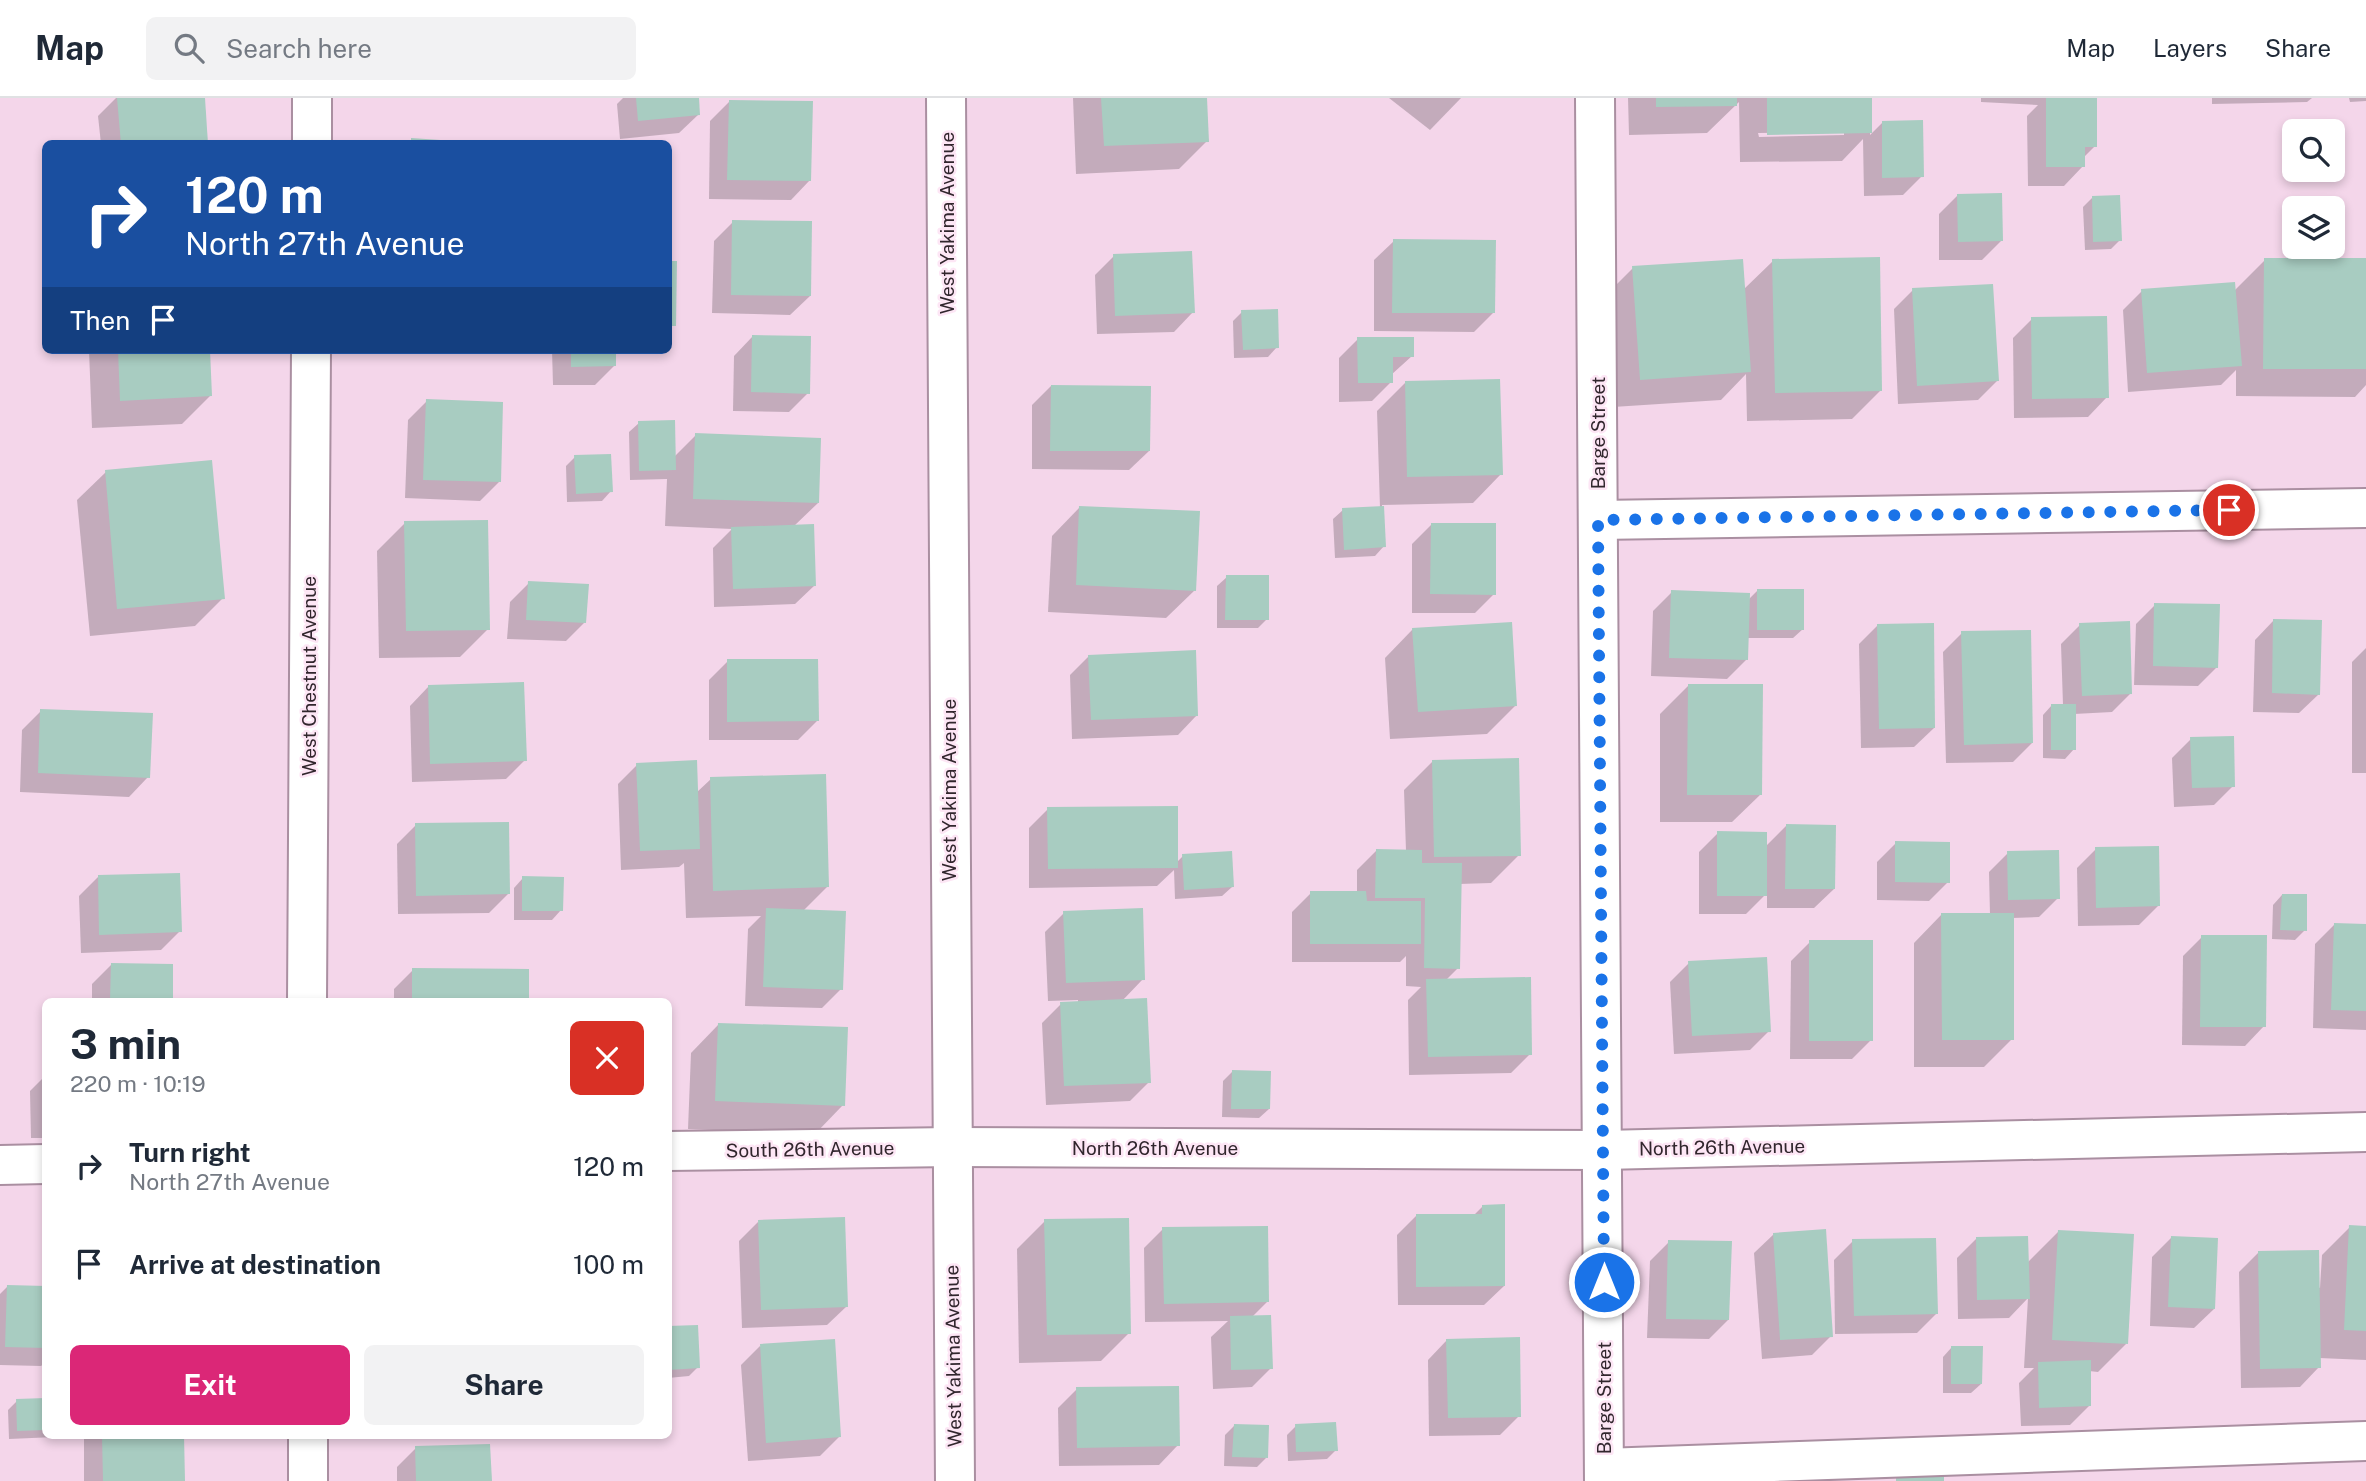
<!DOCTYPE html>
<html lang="en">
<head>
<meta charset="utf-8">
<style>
	:root { --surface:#fff; --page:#f2f2f3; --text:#1f2937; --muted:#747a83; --line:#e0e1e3; --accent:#db2777 }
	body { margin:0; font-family:"Public Sans",sans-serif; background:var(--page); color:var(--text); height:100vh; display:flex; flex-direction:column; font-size:26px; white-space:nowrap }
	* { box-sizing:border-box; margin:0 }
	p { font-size:23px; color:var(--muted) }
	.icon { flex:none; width:38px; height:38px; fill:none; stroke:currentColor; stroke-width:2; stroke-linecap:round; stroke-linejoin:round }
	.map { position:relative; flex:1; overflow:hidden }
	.side { position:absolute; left:42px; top:900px; width:630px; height:441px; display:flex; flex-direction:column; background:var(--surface); border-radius:10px; box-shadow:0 4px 10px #0003 }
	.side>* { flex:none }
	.hud { position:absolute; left:42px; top:42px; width:630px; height:214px; border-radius:10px; box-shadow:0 4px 10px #0003; background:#1a4fa0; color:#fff; overflow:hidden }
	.tools { position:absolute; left:2282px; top:21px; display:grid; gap:14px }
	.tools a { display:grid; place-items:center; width:63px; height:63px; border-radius:10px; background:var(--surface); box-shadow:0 4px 10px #0003; font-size:35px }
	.pin { position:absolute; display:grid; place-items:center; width:60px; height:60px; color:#fff; margin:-30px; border:4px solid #fff; border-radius:50%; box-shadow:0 2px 7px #0007 }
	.me { position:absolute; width:77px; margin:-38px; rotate:0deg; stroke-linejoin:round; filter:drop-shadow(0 0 5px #0008) }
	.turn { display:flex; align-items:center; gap:24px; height:147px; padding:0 28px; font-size:32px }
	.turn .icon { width:91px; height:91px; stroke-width:2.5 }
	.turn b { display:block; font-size:49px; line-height:60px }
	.then { display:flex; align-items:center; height:66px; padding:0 28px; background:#0003; gap:14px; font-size:26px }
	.round { display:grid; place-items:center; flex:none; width:74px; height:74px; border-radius:10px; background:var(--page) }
	.overview { display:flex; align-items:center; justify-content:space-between; height:119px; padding:0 28px }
	h1 { font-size:42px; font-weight:700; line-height:52px }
	.cta { display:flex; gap:14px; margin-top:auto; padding:14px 28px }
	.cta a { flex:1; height:80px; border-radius:10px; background:var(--accent); color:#fff; font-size:28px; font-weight:700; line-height:80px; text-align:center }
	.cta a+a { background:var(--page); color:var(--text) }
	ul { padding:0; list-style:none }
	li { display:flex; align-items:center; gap:21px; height:98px; padding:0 28px }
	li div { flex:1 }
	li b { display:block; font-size:26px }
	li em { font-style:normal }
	header { display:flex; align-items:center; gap:42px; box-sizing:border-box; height:98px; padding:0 35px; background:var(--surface); border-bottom:2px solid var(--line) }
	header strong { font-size:33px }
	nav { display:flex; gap:38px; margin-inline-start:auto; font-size:24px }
	.search { width:490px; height:63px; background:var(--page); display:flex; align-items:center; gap:18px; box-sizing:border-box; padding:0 24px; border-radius:10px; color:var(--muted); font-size:26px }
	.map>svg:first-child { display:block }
	.shadow { fill:#0003; fill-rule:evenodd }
	.building { fill:#a8ccc1 }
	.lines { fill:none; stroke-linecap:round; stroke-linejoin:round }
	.minor-casing { stroke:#aa8fa1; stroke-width:42 }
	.minor { stroke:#fff; stroke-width:38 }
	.route { stroke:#1a73e8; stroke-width:12; stroke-dasharray:0 21.6 }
	.labels { text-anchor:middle; stroke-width:5; stroke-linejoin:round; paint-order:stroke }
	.street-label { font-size:19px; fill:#31262d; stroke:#fde6f5 }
</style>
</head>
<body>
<header>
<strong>Map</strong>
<div class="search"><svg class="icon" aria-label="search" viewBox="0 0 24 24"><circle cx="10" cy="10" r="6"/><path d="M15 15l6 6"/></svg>Search here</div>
<nav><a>Map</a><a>Layers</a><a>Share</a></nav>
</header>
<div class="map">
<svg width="2366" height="1383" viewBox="0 0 2366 1383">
	<rect width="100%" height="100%" fill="#f4d6ea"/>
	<!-- shadow -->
	<g class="shadow">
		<polygon points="116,0 203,0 206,46 101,46 98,18"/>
		<polygon points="623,0 697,0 699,16 679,35 620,41 617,6"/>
		<polygon points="1073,0 1205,0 1207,43 1179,71 1076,76"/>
		<polygon points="1389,0 1461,0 1430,32"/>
		<path d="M1628 0H1870V37L1883 24 1922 78 1903 97 1864 98 1863 41 1842 63 1740 64 1739 4 1707 35 1629 37ZM1844 34V37L1759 39 1758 35Z"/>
		<polygon points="1981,0 2095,0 2095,48 2083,60 2083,68 2064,88 2028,88 2027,18 2038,7 1981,4"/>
		<polygon points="2212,0 2312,0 2307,4 2212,6"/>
		<polygon points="2349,0 2366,0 2366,3 2350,4"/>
		<polygon points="729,4 810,82 791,102 709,101 710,23"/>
		<polygon points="1958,97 2001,143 1982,162 1939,162 1939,116"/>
		<polygon points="2092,100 2120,142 2111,151 2085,152 2083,109"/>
		<polygon points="733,124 810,198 790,217 712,215 714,143"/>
		<polygon points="1394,143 1493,215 1474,234 1374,233 1374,162"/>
		<polygon points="1114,158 1193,214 1174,234 1097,236 1095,177"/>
		<polygon points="2265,162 2366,162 2366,287 2355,299 2236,298 2236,272 2221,287 2128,294 2123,212 2142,193 2234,193"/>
		<polygon points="1773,163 1881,292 1852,321 1747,323 1746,276 1721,302 1613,309 1605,198 1633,170 1743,192"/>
		<polygon points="1913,192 1997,283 1978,302 1898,306 1894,211"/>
		<polygon points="1242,214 1277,249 1268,259 1234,260 1233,223"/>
		<polygon points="2032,221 2107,299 2088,319 2014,320 2013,240"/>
		<polygon points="753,238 808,295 789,314 733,313 734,258"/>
		<polygon points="1358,241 1412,258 1391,277 1391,284 1372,303 1339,304 1339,260"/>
		<polygon points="89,252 208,252 210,298 182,326 92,330"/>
		<polygon points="552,252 614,252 615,267 595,287 553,287"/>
		<polygon points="1405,285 1501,376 1473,405 1382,407 1384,448 1375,458 1335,460 1333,421 1343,412 1380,410 1377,313"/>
		<polygon points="1051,288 1149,353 1129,372 1032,371 1032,307"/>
		<polygon points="427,303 500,383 480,403 405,400 408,322"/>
		<polygon points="639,325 674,359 696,337 818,405 794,428 815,487 795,506 714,509 713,450 732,431 665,428 667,381 630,382 629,334"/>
		<polygon points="575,359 611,393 602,403 567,404 566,368"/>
		<polygon points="106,374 223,500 195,528 90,538 77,402"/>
		<polygon points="1080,409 1195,492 1166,520 1048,514 1052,438"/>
		<polygon points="405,425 488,531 460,559 379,560 377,453"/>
		<polygon points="1431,427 1494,496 1475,515 1412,515 1412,446"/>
		<polygon points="1227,479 1267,521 1258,530 1217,530 1217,488"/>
		<polygon points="529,485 585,524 566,543 507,541 510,504"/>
		<polygon points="1758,492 1803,531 1793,540 1747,540 1746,562 1727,581 1651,578 1653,513 1672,494 1748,502"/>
		<polygon points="2155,507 2217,569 2198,588 2134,587 2136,526"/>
		<polygon points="2274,522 2319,596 2299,615 2253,614 2255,542"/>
		<polygon points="1878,527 1934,630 1914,649 1861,650 1859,546"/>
		<polygon points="2080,527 2131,595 2112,614 2074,616 2074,651 2065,661 2043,660 2043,617 2052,607 2063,607 2061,546"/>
		<polygon points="1413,531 1516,607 1487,636 1390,641 1385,560"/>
		<polygon points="1962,535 2032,645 2013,664 1946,665 1943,554"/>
		<polygon points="2366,550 2366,675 2352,675 2352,564"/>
		<polygon points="1089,558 1197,617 1178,637 1072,641 1070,577"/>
		<polygon points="728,563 817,623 798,642 709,642 709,582"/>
		<polygon points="429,588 525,662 506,681 412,684 410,608"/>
		<polygon points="1688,588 1761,696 1732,724 1660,724 1660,616"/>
		<polygon points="41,613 148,679 129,699 20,694 22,632"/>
		<polygon points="2191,641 2233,688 2214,707 2174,709 2172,660"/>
		<polygon points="1433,663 1519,757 1491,785 1459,786 1458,870 1446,882 1530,956 1511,975 1409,977 1408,902 1421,889 1406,888 1406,858 1400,864 1292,864 1292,814 1311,795 1357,795 1357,772 1376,753 1406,753 1404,692"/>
		<polygon points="637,667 696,695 711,681 827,789 803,813 841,891 822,910 745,908 748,831 761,818 686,820 684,765 679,769 621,772 618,686"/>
		<polygon points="1048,711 1177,764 1183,758 1232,789 1222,798 1175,801 1174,772 1157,788 1029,790 1029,730"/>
		<polygon points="416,727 508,796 489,815 398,816 397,746"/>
		<polygon points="1786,728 1834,791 1814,810 1767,810 1767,795 1746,816 1699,816 1699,754 1718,735 1765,749"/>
		<polygon points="1896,745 1948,784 1929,803 1877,802 1877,764"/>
		<polygon points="2096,751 2158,808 2139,827 2078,828 2077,770"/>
		<polygon points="2008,755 2058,800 2039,819 2012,820 2012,941 1984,969 1914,969 1914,845 1942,816 1990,817 1989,774"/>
		<polygon points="98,779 180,833 161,852 81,855 79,798"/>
		<polygon points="523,780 561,812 552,822 514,822 514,790"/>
		<polygon points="2282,797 2305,832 2295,842 2272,841 2273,807"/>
		<polygon points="1064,815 1143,881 1122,903 1149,984 1130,1003 1046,1007 1042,925 1061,906 1078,905 1078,902 1048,903 1045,834"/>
		<polygon points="2334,827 2366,828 2366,932 2313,930 2315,846"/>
		<polygon points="2202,839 2264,928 2245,948 2182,947 2183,858"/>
		<polygon points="1810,844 1871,942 1852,961 1790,961 1791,863"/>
		<polygon points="1689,865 1769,933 1750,952 1674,956 1670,884"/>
		<polygon points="111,867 171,903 92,903 92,886"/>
		<polygon points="413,872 527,903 394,903 394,891"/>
		<polygon points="719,926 843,1007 815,1036 688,1031 691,955"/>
		<polygon points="1232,974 1269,1011 1259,1020 1222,1019 1223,983"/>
		<polygon points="46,977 46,1040 31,1040 30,993"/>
		<polygon points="1483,1108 1504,1188 1484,1207 1398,1207 1397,1137 1416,1118 1474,1117"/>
		<polygon points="1045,1123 1129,1235 1101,1263 1019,1265 1017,1151"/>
		<polygon points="758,1124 847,1208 827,1227 742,1230 739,1143"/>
		<polygon points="2350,1129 2366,1130 2366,1262 2319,1260 2319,1269 2300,1289 2241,1290 2239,1174 2259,1154 2320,1190 2322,1157"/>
		<polygon points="1163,1131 1268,1203 1252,1219 1271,1270 1252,1289 1213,1291 1211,1239 1228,1223 1145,1224 1144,1150"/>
		<polygon points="2058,1134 2126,1246 2098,1274 2089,1273 2090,1307 2070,1327 2021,1328 2019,1285 2034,1270 2024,1270 2028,1200 2009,1220 1958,1221 1957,1160 1976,1141 2027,1165"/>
		<polygon points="1774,1136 1831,1238 1812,1257 1762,1261 1754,1155"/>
		<polygon points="2171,1140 2214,1211 2194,1230 2150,1228 2152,1159"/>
		<polygon points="1853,1143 1936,1216 1917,1235 1835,1236 1834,1162"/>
		<polygon points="1669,1144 1728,1222 1709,1241 1647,1240 1650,1163"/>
		<polygon points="8,1188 46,1189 46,1264 41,1268 0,1267 0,1196"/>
		<polygon points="668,1230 698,1269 689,1278 668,1280"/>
		<polygon points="1447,1242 1519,1318 1500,1337 1429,1338 1428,1262"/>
		<polygon points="760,1248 839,1339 820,1358 748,1363 741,1267"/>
		<polygon points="1952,1249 1981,1286 1971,1295 1943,1295 1943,1259"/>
		<polygon points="1077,1291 1178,1347 1159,1367 1059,1368 1058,1310"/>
		<polygon points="46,1302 46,1337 57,1337 55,1339 9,1341 8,1312 17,1303"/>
		<polygon points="1234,1328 1266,1360 1257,1369 1224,1368 1225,1337"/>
		<polygon points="1296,1328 1336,1352 1327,1361 1288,1363 1287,1337"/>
		<rect x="84" y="1337" width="99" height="46"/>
		<polygon points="416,1350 490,1383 397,1383 397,1369"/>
	</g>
	<!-- building -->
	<g class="building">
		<polygon points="117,0 205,0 208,46 121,46"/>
		<polygon points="636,0 699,0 700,17 638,23"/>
		<polygon points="1101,0 1207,0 1209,44 1104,48"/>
		<polygon points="1656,0 1737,0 1737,8 1656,9"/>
		<polygon points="1767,0 1872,0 1872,35 1767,37"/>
		<polygon points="2046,0 2097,0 2097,49 2085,49 2085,69 2046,69"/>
		<polygon points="729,2 813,3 811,83 727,82"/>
		<polygon points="1923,22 1924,79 1882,80 1882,23"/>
		<polygon points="411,40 455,43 455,46 411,46"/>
		<polygon points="2002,95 2003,143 1958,144 1957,96"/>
		<polygon points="2120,97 2122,143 2093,144 2092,98"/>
		<polygon points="732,122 812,123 811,198 731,197"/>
		<polygon points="1393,141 1496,142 1495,215 1392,215"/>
		<polygon points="1192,153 1195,215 1115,218 1113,156"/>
		<polygon points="1880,159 1882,293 1775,295 1772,161"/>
		<polygon points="2264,160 2366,160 2366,271 2263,271"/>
		<polygon points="1743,161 1751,274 1640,282 1632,168"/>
		<polygon points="668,163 677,163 676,228 668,228"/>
		<polygon points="2235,184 2242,268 2147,275 2141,191"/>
		<polygon points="1993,186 1999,283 1917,288 1912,190"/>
		<polygon points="1278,211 1279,250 1243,252 1241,212"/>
		<polygon points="2107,218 2109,300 2032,301 2031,219"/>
		<polygon points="752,237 811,238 810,296 751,294"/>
		<polygon points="1357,239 1414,239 1414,259 1393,259 1393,285 1358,285"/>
		<polygon points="118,252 210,252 212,298 120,303"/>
		<polygon points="571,252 616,252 616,268 571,269"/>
		<polygon points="1500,281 1503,377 1407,379 1405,283"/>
		<polygon points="1051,287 1151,288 1150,353 1050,353"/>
		<polygon points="426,301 503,304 501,384 423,382"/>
		<polygon points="675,322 676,372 639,373 638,323"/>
		<polygon points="695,335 821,340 819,405 693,401"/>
		<polygon points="611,356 613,394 576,396 574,357"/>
		<polygon points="212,362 225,501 117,511 105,372"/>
		<polygon points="1079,408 1200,413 1196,493 1076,487"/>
		<polygon points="1384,408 1386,449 1344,452 1342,410"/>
		<polygon points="488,422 490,532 406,533 404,423"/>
		<polygon points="1431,425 1496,425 1496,497 1430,496"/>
		<polygon points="814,426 816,488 733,491 731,429"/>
		<polygon points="1226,477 1269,477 1269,522 1225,522"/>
		<polygon points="528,483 589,486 586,525 526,522"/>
		<rect x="1757" y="491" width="47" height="41"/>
		<polygon points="1671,492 1750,495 1748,562 1669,560"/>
		<polygon points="2154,505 2220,506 2218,570 2153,568"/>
		<polygon points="2273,521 2322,522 2320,597 2272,595"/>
		<polygon points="2130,523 2132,596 2082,598 2079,525"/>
		<polygon points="1512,524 1517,608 1418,614 1412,530"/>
		<polygon points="1934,525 1935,630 1879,631 1877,526"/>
		<polygon points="2031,532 2033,645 1964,647 1961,533"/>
		<polygon points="1196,552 1198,618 1091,622 1088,557"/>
		<polygon points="727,561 818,561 819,623 727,624"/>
		<polygon points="524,584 527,663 430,666 428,587"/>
		<polygon points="1688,586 1763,586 1762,697 1687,697"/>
		<rect x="2051" y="606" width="25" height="46"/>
		<polygon points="40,611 153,615 150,680 38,675"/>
		<polygon points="2234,638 2235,689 2192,690 2190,639"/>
		<polygon points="1519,660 1521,758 1434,759 1432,662"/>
		<polygon points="697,662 700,751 640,753 636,665"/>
		<polygon points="826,676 829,789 713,793 710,679"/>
		<polygon points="1178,708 1178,770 1048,771 1047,709"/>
		<polygon points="509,724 510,796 416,798 415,725"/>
		<polygon points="1786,726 1836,727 1835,791 1785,791"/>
		<polygon points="1717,733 1767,734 1767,798 1717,798"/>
		<polygon points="1895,743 1950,744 1950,785 1895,784"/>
		<polygon points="2159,748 2160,808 2096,810 2095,749"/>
		<polygon points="1376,751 1422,752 1422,765 1462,765 1460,871 1424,870 1425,800 1375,800"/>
		<polygon points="2059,752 2060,801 2008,802 2007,753"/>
		<polygon points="1232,753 1234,789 1184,792 1182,756"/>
		<polygon points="180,775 182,834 99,837 98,777"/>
		<polygon points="522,778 564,779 563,813 522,813"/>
		<polygon points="1310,793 1366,793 1367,803 1421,803 1421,846 1310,846"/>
		<polygon points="2282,796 2307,796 2307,833 2280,832"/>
		<polygon points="766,810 846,813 843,892 763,889"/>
		<polygon points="1143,810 1145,882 1066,885 1063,813"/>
		<polygon points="1941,815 2014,815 2014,942 1942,942"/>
		<polygon points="2334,825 2366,826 2366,913 2331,912"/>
		<polygon points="2201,837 2267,837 2266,929 2200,929"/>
		<rect x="1809" y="842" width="64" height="101"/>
		<polygon points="1767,859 1771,934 1692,938 1688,863"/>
		<polygon points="111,865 173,866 173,903 110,903"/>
		<polygon points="412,870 529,871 529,903 412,903"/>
		<polygon points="1531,879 1532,957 1428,959 1426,881"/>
		<polygon points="1147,900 1151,985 1064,988 1060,904"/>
		<polygon points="718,925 848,929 845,1008 715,1003"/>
		<polygon points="1232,972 1271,973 1270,1011 1231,1011"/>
		<polygon points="1505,1106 1505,1188 1416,1189 1416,1116 1482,1116 1482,1107"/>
		<polygon points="845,1119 848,1209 761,1212 758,1122"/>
		<polygon points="1129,1120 1131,1236 1047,1237 1044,1121"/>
		<polygon points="2349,1127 2366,1128 2366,1233 2344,1232"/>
		<polygon points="1268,1128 1269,1204 1164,1206 1162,1129"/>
		<polygon points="1826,1131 1833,1239 1780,1242 1773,1135"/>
		<polygon points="2058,1132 2134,1136 2128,1246 2052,1242"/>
		<polygon points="2028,1138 2030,1201 1977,1202 1976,1139"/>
		<polygon points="2171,1138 2218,1140 2215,1211 2168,1209"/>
		<polygon points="1936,1140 1938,1216 1854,1218 1852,1141"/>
		<polygon points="1668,1142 1732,1143 1729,1222 1666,1221"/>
		<polygon points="2319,1152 2321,1270 2260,1271 2258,1153"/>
		<polygon points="7,1187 46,1188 46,1250 5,1249"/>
		<polygon points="1271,1217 1273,1271 1231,1272 1230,1218"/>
		<polygon points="698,1227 700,1270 668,1272 668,1228"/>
		<polygon points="1520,1239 1521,1319 1448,1320 1446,1241"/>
		<polygon points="835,1241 841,1339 766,1345 760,1246"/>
		<polygon points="1951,1248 1983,1248 1982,1286 1951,1286"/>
		<polygon points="2091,1262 2091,1308 2039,1310 2038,1264"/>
		<polygon points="1179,1288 1180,1348 1077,1350 1076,1289"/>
		<polygon points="46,1300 46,1332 17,1333 16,1301"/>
		<polygon points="1336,1324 1338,1353 1296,1354 1295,1326"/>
		<polygon points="1234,1326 1269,1327 1268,1360 1232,1359"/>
		<polygon points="102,1337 184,1337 185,1383 103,1383"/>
		<polygon points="490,1346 492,1383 416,1383 415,1348"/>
		<polygon points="1944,1375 1944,1383 1896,1383 1896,1376"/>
	</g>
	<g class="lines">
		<!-- minor casing -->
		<g class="minor-casing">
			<g id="minor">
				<polyline points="946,0 955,1383"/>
				<polyline points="1595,0 1604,1383"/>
				<polyline points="312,46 312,0"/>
				<polyline points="1598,422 2366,410"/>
				<polyline points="307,903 311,252"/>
				<polyline points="668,1053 951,1049 1604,1052 2366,1034"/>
				<polyline points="0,1067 46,1066"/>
				<polyline points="308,1337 308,1383"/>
				<polyline points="1604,1370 2366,1343"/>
			</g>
		</g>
		<!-- minor -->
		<use href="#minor" class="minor"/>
	</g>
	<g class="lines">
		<!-- route -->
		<polyline class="route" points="1604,1184 1598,422 2229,412"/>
	</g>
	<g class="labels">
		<!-- street labels -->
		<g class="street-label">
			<text transform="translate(947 125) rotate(-90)" y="7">West Yakima Avenue</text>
			<text transform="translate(1598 335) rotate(-90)" y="7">Barge Street</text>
			<text transform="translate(309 578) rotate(-90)" y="7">West Chestnut Avenue</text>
			<text transform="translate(949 692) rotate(-90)" y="7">West Yakima Avenue</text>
			<text transform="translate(1722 1049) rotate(-1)" y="7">North 26th Avenue</text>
			<text x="1155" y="1057">North 26th Avenue</text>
			<text transform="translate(810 1051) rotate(-1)" y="7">South 26th Avenue</text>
			<text transform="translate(953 1258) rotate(-91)" y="7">West Yakima Avenue</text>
			<text transform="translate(1604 1300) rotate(-90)" y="7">Barge Street</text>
		</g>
	</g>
</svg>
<div class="tools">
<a><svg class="icon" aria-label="search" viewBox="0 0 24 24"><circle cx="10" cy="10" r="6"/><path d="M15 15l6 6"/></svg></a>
<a><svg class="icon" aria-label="layers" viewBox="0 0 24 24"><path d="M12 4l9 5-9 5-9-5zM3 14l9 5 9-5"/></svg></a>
</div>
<div class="pin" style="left:2229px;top:412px;background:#d93025"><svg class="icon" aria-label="arrive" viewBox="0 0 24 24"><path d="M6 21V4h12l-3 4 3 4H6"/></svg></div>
<svg class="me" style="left:1604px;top:1184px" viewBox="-20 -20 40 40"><circle r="17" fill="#1a73e8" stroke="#fff" stroke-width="3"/><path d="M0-11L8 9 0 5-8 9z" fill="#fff"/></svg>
<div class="hud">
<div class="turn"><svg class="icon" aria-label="right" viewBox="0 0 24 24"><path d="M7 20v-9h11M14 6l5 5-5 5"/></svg><div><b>120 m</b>North 27th Avenue</div></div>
<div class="then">Then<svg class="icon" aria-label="arrive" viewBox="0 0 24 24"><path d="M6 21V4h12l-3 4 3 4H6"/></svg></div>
</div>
<section class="side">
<div class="overview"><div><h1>3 min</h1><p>220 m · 10:19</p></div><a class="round" style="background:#d93025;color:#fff"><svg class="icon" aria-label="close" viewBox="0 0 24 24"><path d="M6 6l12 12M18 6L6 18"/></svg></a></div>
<ul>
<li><svg class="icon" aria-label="right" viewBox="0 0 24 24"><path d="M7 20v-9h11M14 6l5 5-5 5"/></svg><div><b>Turn right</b><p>North 27th Avenue</p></div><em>120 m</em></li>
<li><svg class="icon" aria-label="arrive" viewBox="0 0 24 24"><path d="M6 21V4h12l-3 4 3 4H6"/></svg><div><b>Arrive at destination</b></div><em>100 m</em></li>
</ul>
<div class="cta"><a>Exit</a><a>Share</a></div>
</section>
</div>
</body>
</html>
